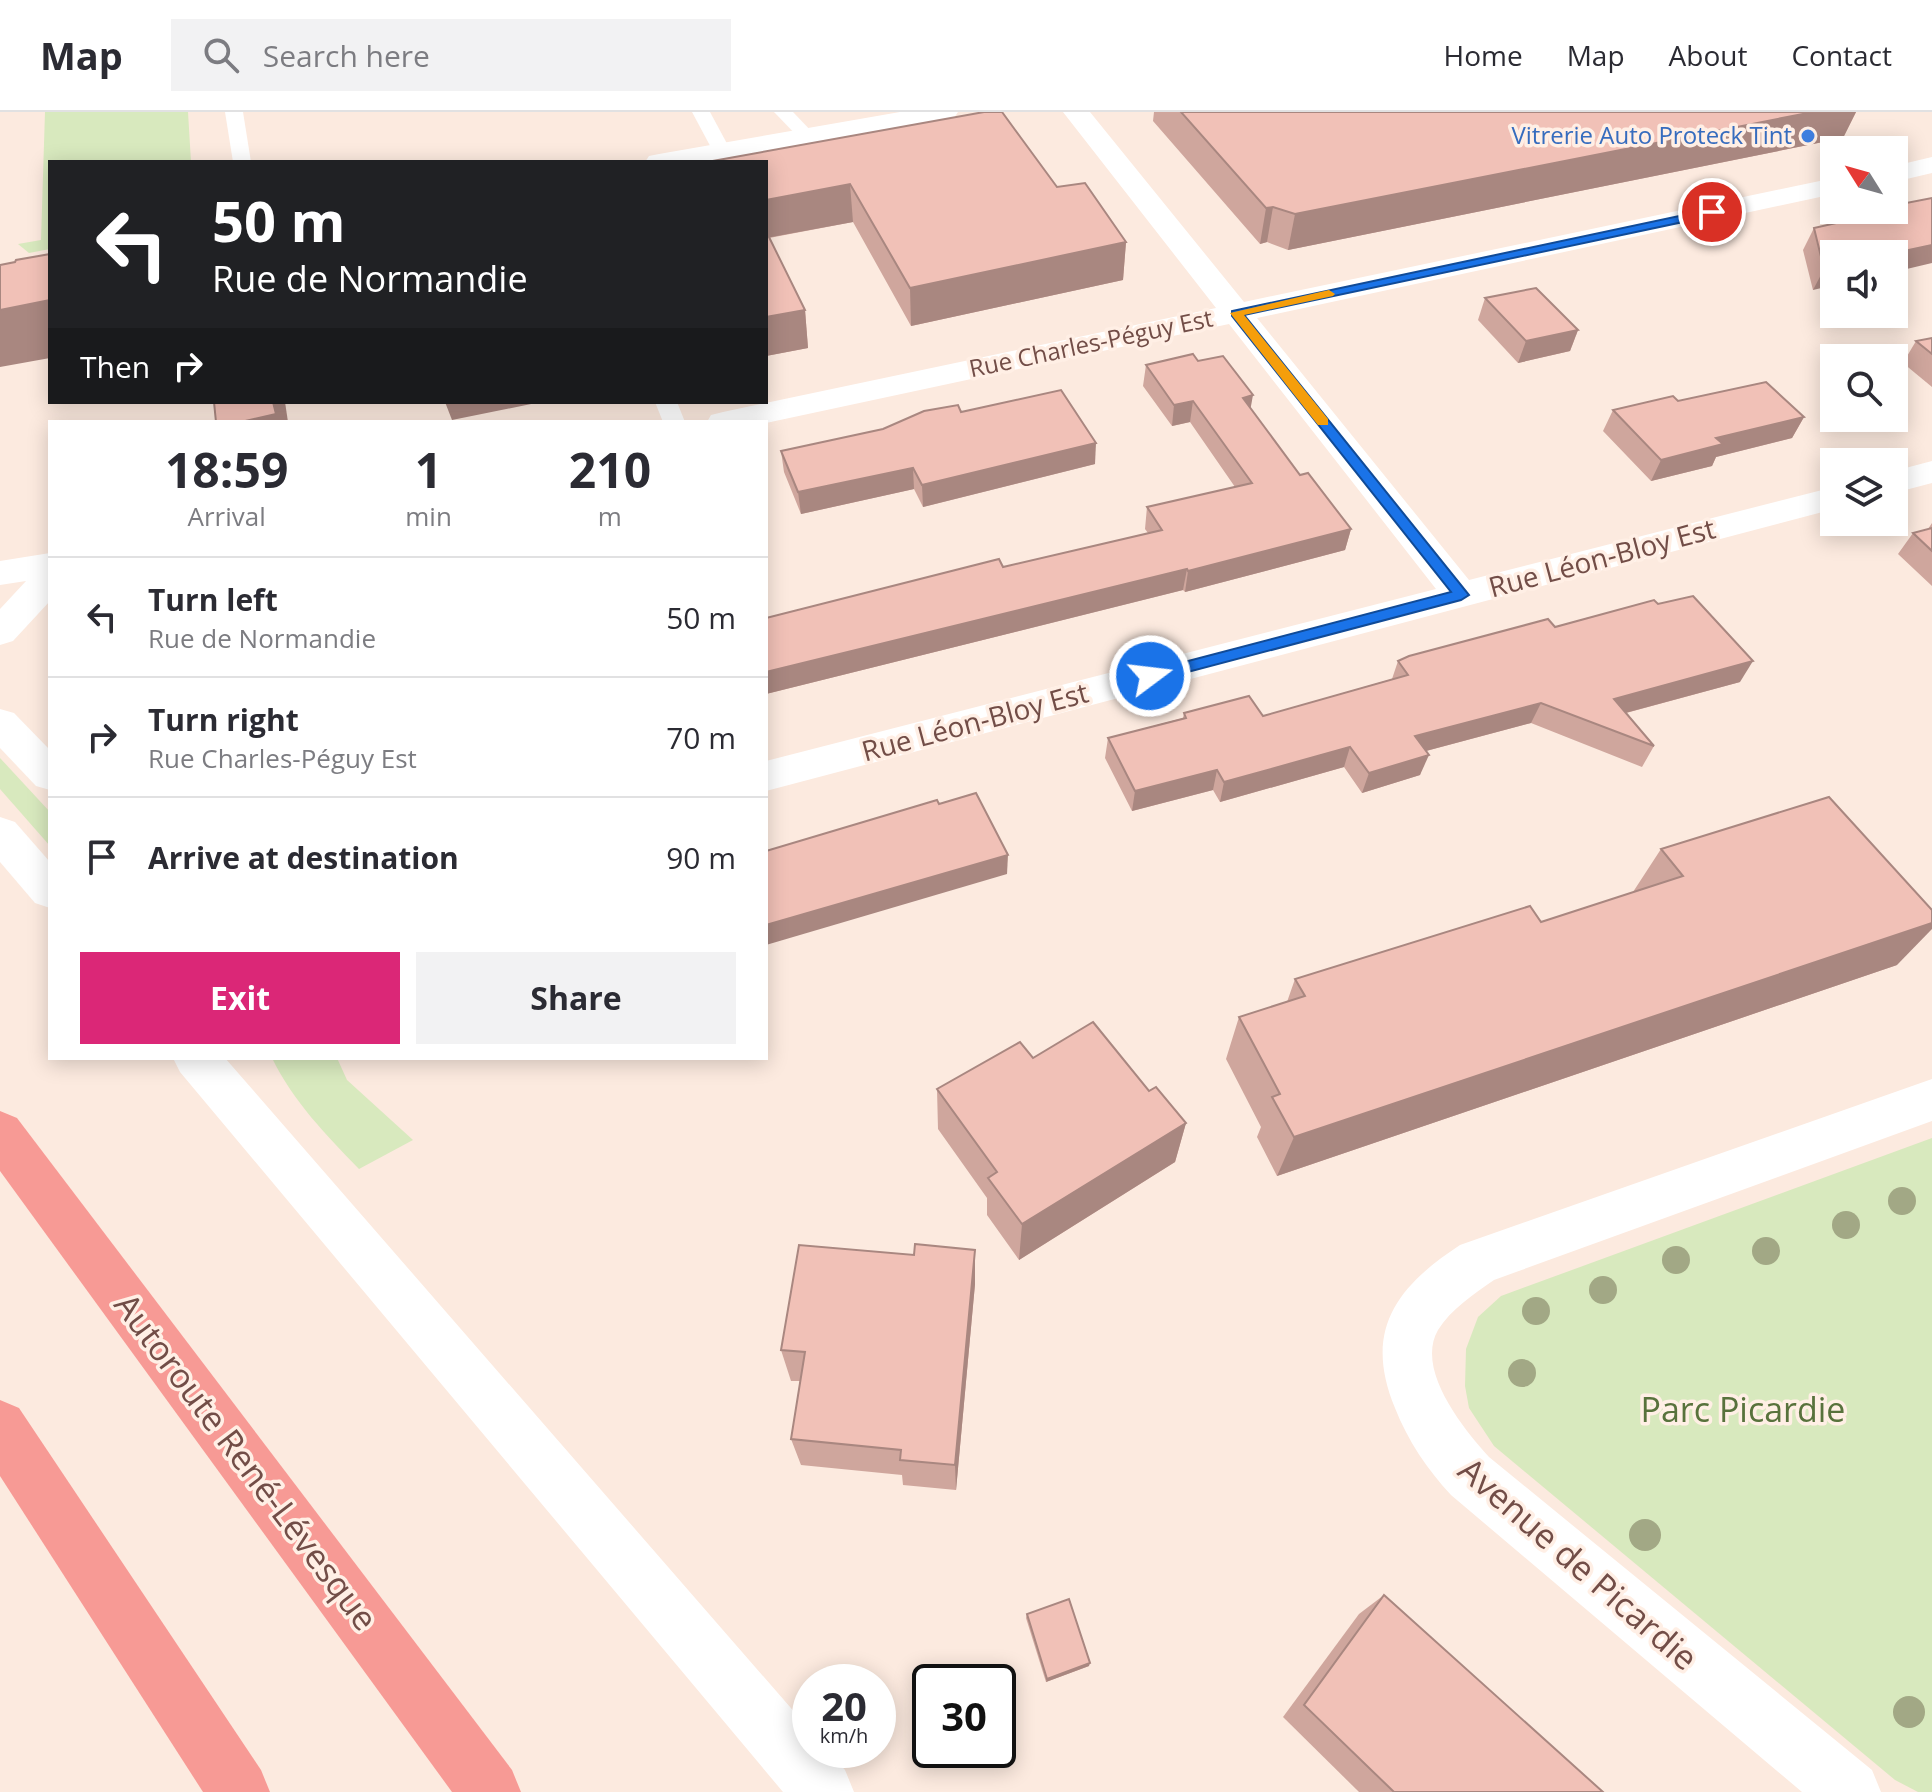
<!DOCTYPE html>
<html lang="en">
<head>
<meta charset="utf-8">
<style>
	:root { --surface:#fff; --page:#f2f2f3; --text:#2b2b33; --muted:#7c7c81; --line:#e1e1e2; --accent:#db2777 }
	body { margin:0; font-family:"Open Sans",sans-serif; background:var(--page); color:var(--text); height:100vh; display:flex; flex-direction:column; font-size:30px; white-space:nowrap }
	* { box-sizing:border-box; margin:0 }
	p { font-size:26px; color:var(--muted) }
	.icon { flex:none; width:44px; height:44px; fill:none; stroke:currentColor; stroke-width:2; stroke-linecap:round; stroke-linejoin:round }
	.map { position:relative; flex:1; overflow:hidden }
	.panel { position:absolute; left:48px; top:308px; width:720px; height:640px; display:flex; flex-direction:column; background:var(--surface); border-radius:0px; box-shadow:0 4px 20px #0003 }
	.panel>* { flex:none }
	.guide { position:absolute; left:48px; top:48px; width:720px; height:244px; border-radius:0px; box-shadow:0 4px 20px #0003; background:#202124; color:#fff; overflow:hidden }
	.needle { width:52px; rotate:307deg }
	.buttons { position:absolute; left:1820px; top:24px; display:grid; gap:16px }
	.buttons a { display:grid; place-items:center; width:88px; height:88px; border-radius:0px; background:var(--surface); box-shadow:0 4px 20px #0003; font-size:40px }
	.speed { position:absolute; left:792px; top:1552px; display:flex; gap:16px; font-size:40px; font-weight:700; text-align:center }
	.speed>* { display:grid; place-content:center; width:104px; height:104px; border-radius:50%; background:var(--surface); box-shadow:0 4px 20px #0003; line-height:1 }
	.speed small { font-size:20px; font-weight:400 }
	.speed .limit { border:4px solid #111; border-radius:12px; background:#fff; color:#111 }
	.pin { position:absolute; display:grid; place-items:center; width:68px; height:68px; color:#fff; margin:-34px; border:4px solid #fff; border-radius:50%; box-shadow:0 2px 8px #0007 }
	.me { position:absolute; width:88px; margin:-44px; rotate:75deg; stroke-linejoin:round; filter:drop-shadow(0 0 6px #0008) }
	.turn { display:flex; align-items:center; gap:28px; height:168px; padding:0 32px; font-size:36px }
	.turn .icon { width:104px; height:104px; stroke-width:2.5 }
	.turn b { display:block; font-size:56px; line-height:68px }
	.then { display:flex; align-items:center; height:76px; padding:0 32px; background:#0003; gap:16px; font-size:30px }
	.eta { display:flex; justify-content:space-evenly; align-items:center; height:136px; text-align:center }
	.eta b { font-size:48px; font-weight:700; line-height:56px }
	.button { display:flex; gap:16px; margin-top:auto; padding:16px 32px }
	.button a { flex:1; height:92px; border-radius:0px; background:var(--accent); color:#fff; font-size:32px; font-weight:700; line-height:92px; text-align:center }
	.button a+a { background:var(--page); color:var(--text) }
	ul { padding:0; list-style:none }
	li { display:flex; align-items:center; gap:24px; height:120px; padding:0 32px; border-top:2px solid var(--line) }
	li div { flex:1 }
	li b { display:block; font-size:30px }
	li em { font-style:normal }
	header { display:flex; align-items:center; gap:48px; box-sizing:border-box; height:112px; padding:0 40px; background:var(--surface); border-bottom:2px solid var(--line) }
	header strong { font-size:38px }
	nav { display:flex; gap:44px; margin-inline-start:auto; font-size:28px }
	.search { width:560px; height:72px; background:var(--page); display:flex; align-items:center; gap:20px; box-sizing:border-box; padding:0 28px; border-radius:0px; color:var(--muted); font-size:30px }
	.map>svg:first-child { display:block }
	.green { fill:#d8e9be }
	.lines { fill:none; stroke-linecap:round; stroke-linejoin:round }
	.lane { fill:#fff; fill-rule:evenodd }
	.street { fill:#fff; fill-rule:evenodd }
	.secondary { fill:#fff; fill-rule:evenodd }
	.highway { fill:#f79a95; fill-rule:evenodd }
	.tree { fill:#a2a885 }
	.wall { fill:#cfa69d }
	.shaded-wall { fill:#a98780 }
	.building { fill:#f1c1b7; stroke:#a98780; stroke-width:2 }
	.route { fill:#1a73e8; stroke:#114b97; stroke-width:2 }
	.slow { fill:#f59e0b }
	.shop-dot { fill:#3f7fe0; stroke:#ffefe5; stroke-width:3 }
	.labels { text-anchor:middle; stroke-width:7; stroke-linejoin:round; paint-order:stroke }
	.far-shop-label { font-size:24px; fill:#366cbe; stroke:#ffefe5; text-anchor:end }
	.far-street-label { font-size:24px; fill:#724d47; stroke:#ffefe5 }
	.street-label { font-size:28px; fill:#724d47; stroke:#ffefe5 }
	.near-park-label { font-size:34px; fill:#58723c; stroke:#ffefe5 }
	.near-street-label { font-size:34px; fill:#724d47; stroke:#ffefe5 }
</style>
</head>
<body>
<header>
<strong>Map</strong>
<div class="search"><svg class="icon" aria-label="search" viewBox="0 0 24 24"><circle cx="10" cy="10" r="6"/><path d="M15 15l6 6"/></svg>Search here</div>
<nav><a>Home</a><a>Map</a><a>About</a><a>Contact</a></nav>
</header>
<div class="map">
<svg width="1932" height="1680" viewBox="0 0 1932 1680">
	<rect width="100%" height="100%" fill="#fceadf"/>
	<!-- green -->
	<g class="green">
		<polygon points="45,0 188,0 191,50 50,50 50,137 29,141 18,132 41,128"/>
		<polygon points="0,646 50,700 50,734 0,677"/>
		<path d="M272 946H337L347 968 413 1028 359 1057C326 1023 293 989 272 946Z"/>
		<polygon points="1932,1026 1932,1680 1918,1680 1895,1668 1494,1334 1469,1296 1465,1274 1466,1237 1478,1205 1501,1184"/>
	</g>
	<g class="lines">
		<!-- lane -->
		<g class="lane">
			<polygon points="225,0 243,0 251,50 233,50"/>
			<polygon points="692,0 710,0 731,39 729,43 715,43"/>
			<polygon points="774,0 793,0 816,24 807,29 801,28"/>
			<polygon points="655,290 677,290 685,310 663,310"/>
		</g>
		<!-- street -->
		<g class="street">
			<polygon points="900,0 958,0 954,6 945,8 706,50 645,50 649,44 659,42"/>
			<polygon points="1063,0 1090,0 1244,190 1834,66 1834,82 1257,206 1469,468 1834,375 1834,397 766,679 766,649 1436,477 1229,212 766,311 707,310 711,303 723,300 1216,196"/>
			<polygon points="1932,45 1932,61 1894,70 1894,54"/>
			<polygon points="1932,349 1932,371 1894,381 1894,359"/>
			<polygon points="50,441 50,489 13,529 0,533 0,497 26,469 0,473 0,449"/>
			<polygon points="0,597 14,601 50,638 50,678 36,674 0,636"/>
			<path d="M1932 967V1009L1494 1168C1474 1182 1451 1197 1438 1218 1415 1258 1464 1317 1489 1345L1872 1658 1881 1680H1802L1451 1383C1427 1357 1408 1329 1395 1296 1363 1219 1396 1175 1460 1133Z"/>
		</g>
		<!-- secondary -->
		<g class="secondary">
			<polygon points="0,705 15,710 50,750 50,796 35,791 0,750"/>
			<polygon points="173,946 225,946 810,1618 810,1638 827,1638 845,1658 854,1680 783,1680 180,960"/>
		</g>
		<!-- highway -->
		<g class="highway">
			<polygon points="0,999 17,1006 512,1658 521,1680 452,1680 0,1059"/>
			<polygon points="0,1288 19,1296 261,1658 270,1680 203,1680 0,1364"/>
		</g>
	</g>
	<!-- trees -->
	<g class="tree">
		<circle cx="1902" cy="1089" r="14"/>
		<circle cx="1846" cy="1113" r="14"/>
		<circle cx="1766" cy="1139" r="14"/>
		<circle cx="1676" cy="1148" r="14"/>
		<circle cx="1603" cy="1178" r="14"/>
		<circle cx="1536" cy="1199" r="14"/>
		<circle cx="1522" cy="1261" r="14"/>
		<circle cx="1645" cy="1423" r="16"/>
		<circle cx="1909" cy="1600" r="16"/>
	</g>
	<!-- wall -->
	<g class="wall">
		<polygon points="1154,0 1856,0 1843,26 1288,138 1267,130 1260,132 1153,9"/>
		<polygon points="766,50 1057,75 1126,130 1123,168 911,214 853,110 769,126 805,198 808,236 766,244"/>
		<polygon points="1932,86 1813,178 1803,138 1814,116 1899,96 1901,92"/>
		<polygon points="1485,186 1578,218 1570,239 1518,251 1478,208"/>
		<polygon points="1932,226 1932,275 1903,251 1916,229"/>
		<polygon points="1198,249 1251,297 1300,363 1351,417 1345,438 1185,480 1183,478 766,582 766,506 1003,455 1148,421 1145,417 1147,395 1235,375 1190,310 1172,314 1143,274 1146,253"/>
		<polygon points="1678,289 1804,305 1792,326 1716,345 1712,354 1651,369 1603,319 1613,298"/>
		<polygon points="961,300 1095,352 923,395 914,377 801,402 784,360 781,339"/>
		<polygon points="1932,411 1932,474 1898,442 1913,421 1928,417"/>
		<polygon points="1555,515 1740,570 1626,601 1654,634 1642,655 1531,611 1426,639 1420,663 1362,681 1344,655 1220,690 1213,678 1132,699 1105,646 1108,626 1183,606 1184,601 1263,604 1392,567 1398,549"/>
		<polygon points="1661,737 1897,853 1277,1064 1257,1025 1261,1015 1226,947 1239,905 1287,890 1295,867 1541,810 1633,780"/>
		<polygon points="1033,946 1149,979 1186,1011 1175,1050 1019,1148 987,1103 987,1086 938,1017 937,977"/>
		<polygon points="975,1138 975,1172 956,1378 903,1373 902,1363 801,1353 791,1327 800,1269 791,1269 781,1238 914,1143"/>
		<polygon points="1384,1483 1603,1680 1359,1680 1283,1605 1359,1502"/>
		<polygon points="1027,1502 1089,1554 1046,1570 1026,1506"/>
	</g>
	<!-- shaded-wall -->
	<g class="shaded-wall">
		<polygon points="1813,0 1856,0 1843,26 1288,138 1295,102"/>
		<polygon points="850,72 853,110 766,126 766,88"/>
		<polygon points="1273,95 1267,130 1260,132 1266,96"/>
		<polygon points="1126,130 1123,168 911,214 910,176"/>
		<polygon points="1932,133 1932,151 1894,160 1894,142 1890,142"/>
		<polygon points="1834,154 1834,173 1813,178 1824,157"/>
		<polygon points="50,188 50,246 0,255 0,198"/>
		<polygon points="805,198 808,236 766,244 766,205"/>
		<polygon points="1578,218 1570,239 1518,251 1526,229"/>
		<polygon points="1253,283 1249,305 1243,286"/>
		<polygon points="1193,289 1190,310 1172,314 1174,293"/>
		<polygon points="273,290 285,290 288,310 241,310"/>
		<polygon points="445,290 541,290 452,308"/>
		<polygon points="1804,305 1792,326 1716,345 1712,354 1651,369 1661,348 1716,326"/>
		<polygon points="1096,331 1095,352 923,395 922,373"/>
		<polygon points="913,356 914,377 801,402 798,380"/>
		<polygon points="1351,417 1345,438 1185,480 1188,459"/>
		<polygon points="1187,457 1183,478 766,582 766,560"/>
		<polygon points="1753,549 1740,570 1603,607 1614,587"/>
		<polygon points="1541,591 1531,611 1407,644 1415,624"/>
		<polygon points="1350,635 1344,655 1220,690 1224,670"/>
		<polygon points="1429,643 1420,663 1362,681 1369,661"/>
		<polygon points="1217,658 1213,678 1132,699 1135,679"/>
		<polygon points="1008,743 1007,762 766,833 766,813"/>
		<polygon points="1932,811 1932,817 1897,853 1277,1064 1294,1025"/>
		<polygon points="1186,1011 1175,1050 1019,1148 1022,1112"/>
		<polygon points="975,1138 975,1172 956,1378 955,1353"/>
		<polygon points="1090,1551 1089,1554 1046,1570 1047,1567"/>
	</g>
	<!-- building -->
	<g class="building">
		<polygon points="984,0 1002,0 1057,75 1085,71 1126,130 910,176 850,72 766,88 766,50 707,50"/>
		<polygon points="1181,0 1813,0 1295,102 1273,95 1266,96"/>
		<polygon points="1932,86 1932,133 1890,142 1834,142 1834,154 1824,157 1814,116 1894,98 1905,95 1901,92"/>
		<polygon points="766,119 805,198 766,205"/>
		<polygon points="50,142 50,188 0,198 0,153 15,150 16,148"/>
		<polygon points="1536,176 1578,218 1526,229 1485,186"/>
		<polygon points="1932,226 1932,242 1916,229"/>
		<polygon points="1193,242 1198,249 1223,244 1253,283 1243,286 1300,363 1308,361 1351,417 1188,459 1187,457 766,560 766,506 999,447 1003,455 1162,418 1147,395 1252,371 1193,289 1174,293 1146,253"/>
		<polygon points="1766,270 1804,305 1716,326 1723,332 1661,348 1613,298 1673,284 1678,289"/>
		<polygon points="1061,278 1096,331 922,373 913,356 798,380 781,339 883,317 924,299 958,293 961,300"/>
		<polygon points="214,290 273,290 276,302 241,310 216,310"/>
		<polygon points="1932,416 1932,439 1913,421"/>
		<polygon points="1693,484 1753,549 1614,587 1654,634 1541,591 1415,624 1429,643 1369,661 1350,635 1224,670 1217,658 1135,679 1108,626 1186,606 1184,601 1249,584 1263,604 1408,563 1398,549 1409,544 1548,507 1555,515 1654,488 1658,492"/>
		<polygon points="976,681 1008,743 766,813 766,739 937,688 939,692"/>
		<polygon points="1829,685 1932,798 1932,811 1294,1025 1272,985 1280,982 1239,905 1305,884 1295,867 1530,794 1541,810 1683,764 1661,737"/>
		<polygon points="1093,910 1149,979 1156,975 1186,1011 1022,1112 988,1066 997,1060 937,977 1020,930 1033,946"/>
		<polygon points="915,1132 975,1138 955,1353 900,1348 901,1338 791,1327 805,1240 781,1238 799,1133 914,1143"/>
		<polygon points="1384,1483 1603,1680 1394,1680 1304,1593"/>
		<polygon points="1069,1487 1090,1551 1047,1567 1027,1502"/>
	</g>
	<!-- route -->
	<polygon class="route" points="1712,97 1718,100 1716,103 1244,203 1469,483 1461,488 1150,570 1145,568 1145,560 1150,559 1451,480 1232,204 1232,199"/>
	<!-- slow -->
	<polygon class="slow" points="1329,178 1335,182 1333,184 1244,203 1328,307 1328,313 1318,313 1230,201"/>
	<!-- markers -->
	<circle class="shop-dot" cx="1808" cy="24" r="8"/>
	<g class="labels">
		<!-- far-shop labels -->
		<g class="far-shop-label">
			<text x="1792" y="32">Vitrerie Auto Proteck Tint</text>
		</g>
		<!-- far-street labels -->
		<g class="far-street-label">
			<text transform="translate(1091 232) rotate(-12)" y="8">Rue Charles-Péguy Est</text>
		</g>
		<!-- street labels -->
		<g class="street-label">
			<text transform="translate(1602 446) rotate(-15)" y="10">Rue Léon-Bloy Est</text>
			<text transform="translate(975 610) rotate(-15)" y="10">Rue Léon-Bloy Est</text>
		</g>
		<!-- near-park labels -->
		<g class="near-park-label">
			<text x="1743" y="1310">Parc Picardie</text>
		</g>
		<!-- near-street labels -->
		<g class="near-street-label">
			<text transform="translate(246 1350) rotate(53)" y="12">Autoroute René-Lévesque</text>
			<text transform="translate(1578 1452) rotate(41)" y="12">Avenue de Picardie</text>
		</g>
	</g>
</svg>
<div class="buttons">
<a><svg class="needle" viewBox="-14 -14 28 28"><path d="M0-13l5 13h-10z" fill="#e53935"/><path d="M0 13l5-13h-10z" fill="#7c7c81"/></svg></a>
<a><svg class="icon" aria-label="sound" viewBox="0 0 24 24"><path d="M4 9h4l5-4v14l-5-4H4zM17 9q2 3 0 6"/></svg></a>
<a><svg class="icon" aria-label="search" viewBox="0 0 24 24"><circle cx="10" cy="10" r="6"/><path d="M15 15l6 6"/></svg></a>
<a><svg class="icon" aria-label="layers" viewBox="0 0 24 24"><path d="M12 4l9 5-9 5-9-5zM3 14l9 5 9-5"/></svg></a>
</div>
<div class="speed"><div>20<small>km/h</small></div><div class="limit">30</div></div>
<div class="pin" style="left:1712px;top:100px;background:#d93025"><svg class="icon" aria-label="arrive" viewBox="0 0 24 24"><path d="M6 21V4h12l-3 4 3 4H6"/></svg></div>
<svg class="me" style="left:1150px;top:564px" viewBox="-20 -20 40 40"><circle r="17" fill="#1a73e8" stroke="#fff" stroke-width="3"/><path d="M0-11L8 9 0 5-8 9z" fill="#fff"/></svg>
<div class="guide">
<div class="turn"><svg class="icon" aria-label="left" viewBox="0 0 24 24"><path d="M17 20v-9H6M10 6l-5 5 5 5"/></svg><div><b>50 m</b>Rue de Normandie</div></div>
<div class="then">Then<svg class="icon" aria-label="right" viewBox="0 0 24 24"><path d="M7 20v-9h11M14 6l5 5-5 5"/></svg></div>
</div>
<section class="panel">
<div class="eta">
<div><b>18:59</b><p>Arrival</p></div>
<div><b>1</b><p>min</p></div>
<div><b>210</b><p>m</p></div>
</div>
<ul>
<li><svg class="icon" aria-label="left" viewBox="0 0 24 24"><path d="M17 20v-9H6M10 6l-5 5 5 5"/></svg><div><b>Turn left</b><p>Rue de Normandie</p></div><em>50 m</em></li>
<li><svg class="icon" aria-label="right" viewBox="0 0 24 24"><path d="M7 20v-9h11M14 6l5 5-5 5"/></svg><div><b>Turn right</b><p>Rue Charles-Péguy Est</p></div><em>70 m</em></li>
<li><svg class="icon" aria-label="arrive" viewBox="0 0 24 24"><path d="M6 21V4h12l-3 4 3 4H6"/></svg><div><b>Arrive at destination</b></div><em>90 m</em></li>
</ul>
<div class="button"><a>Exit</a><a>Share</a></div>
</section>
</div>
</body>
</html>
